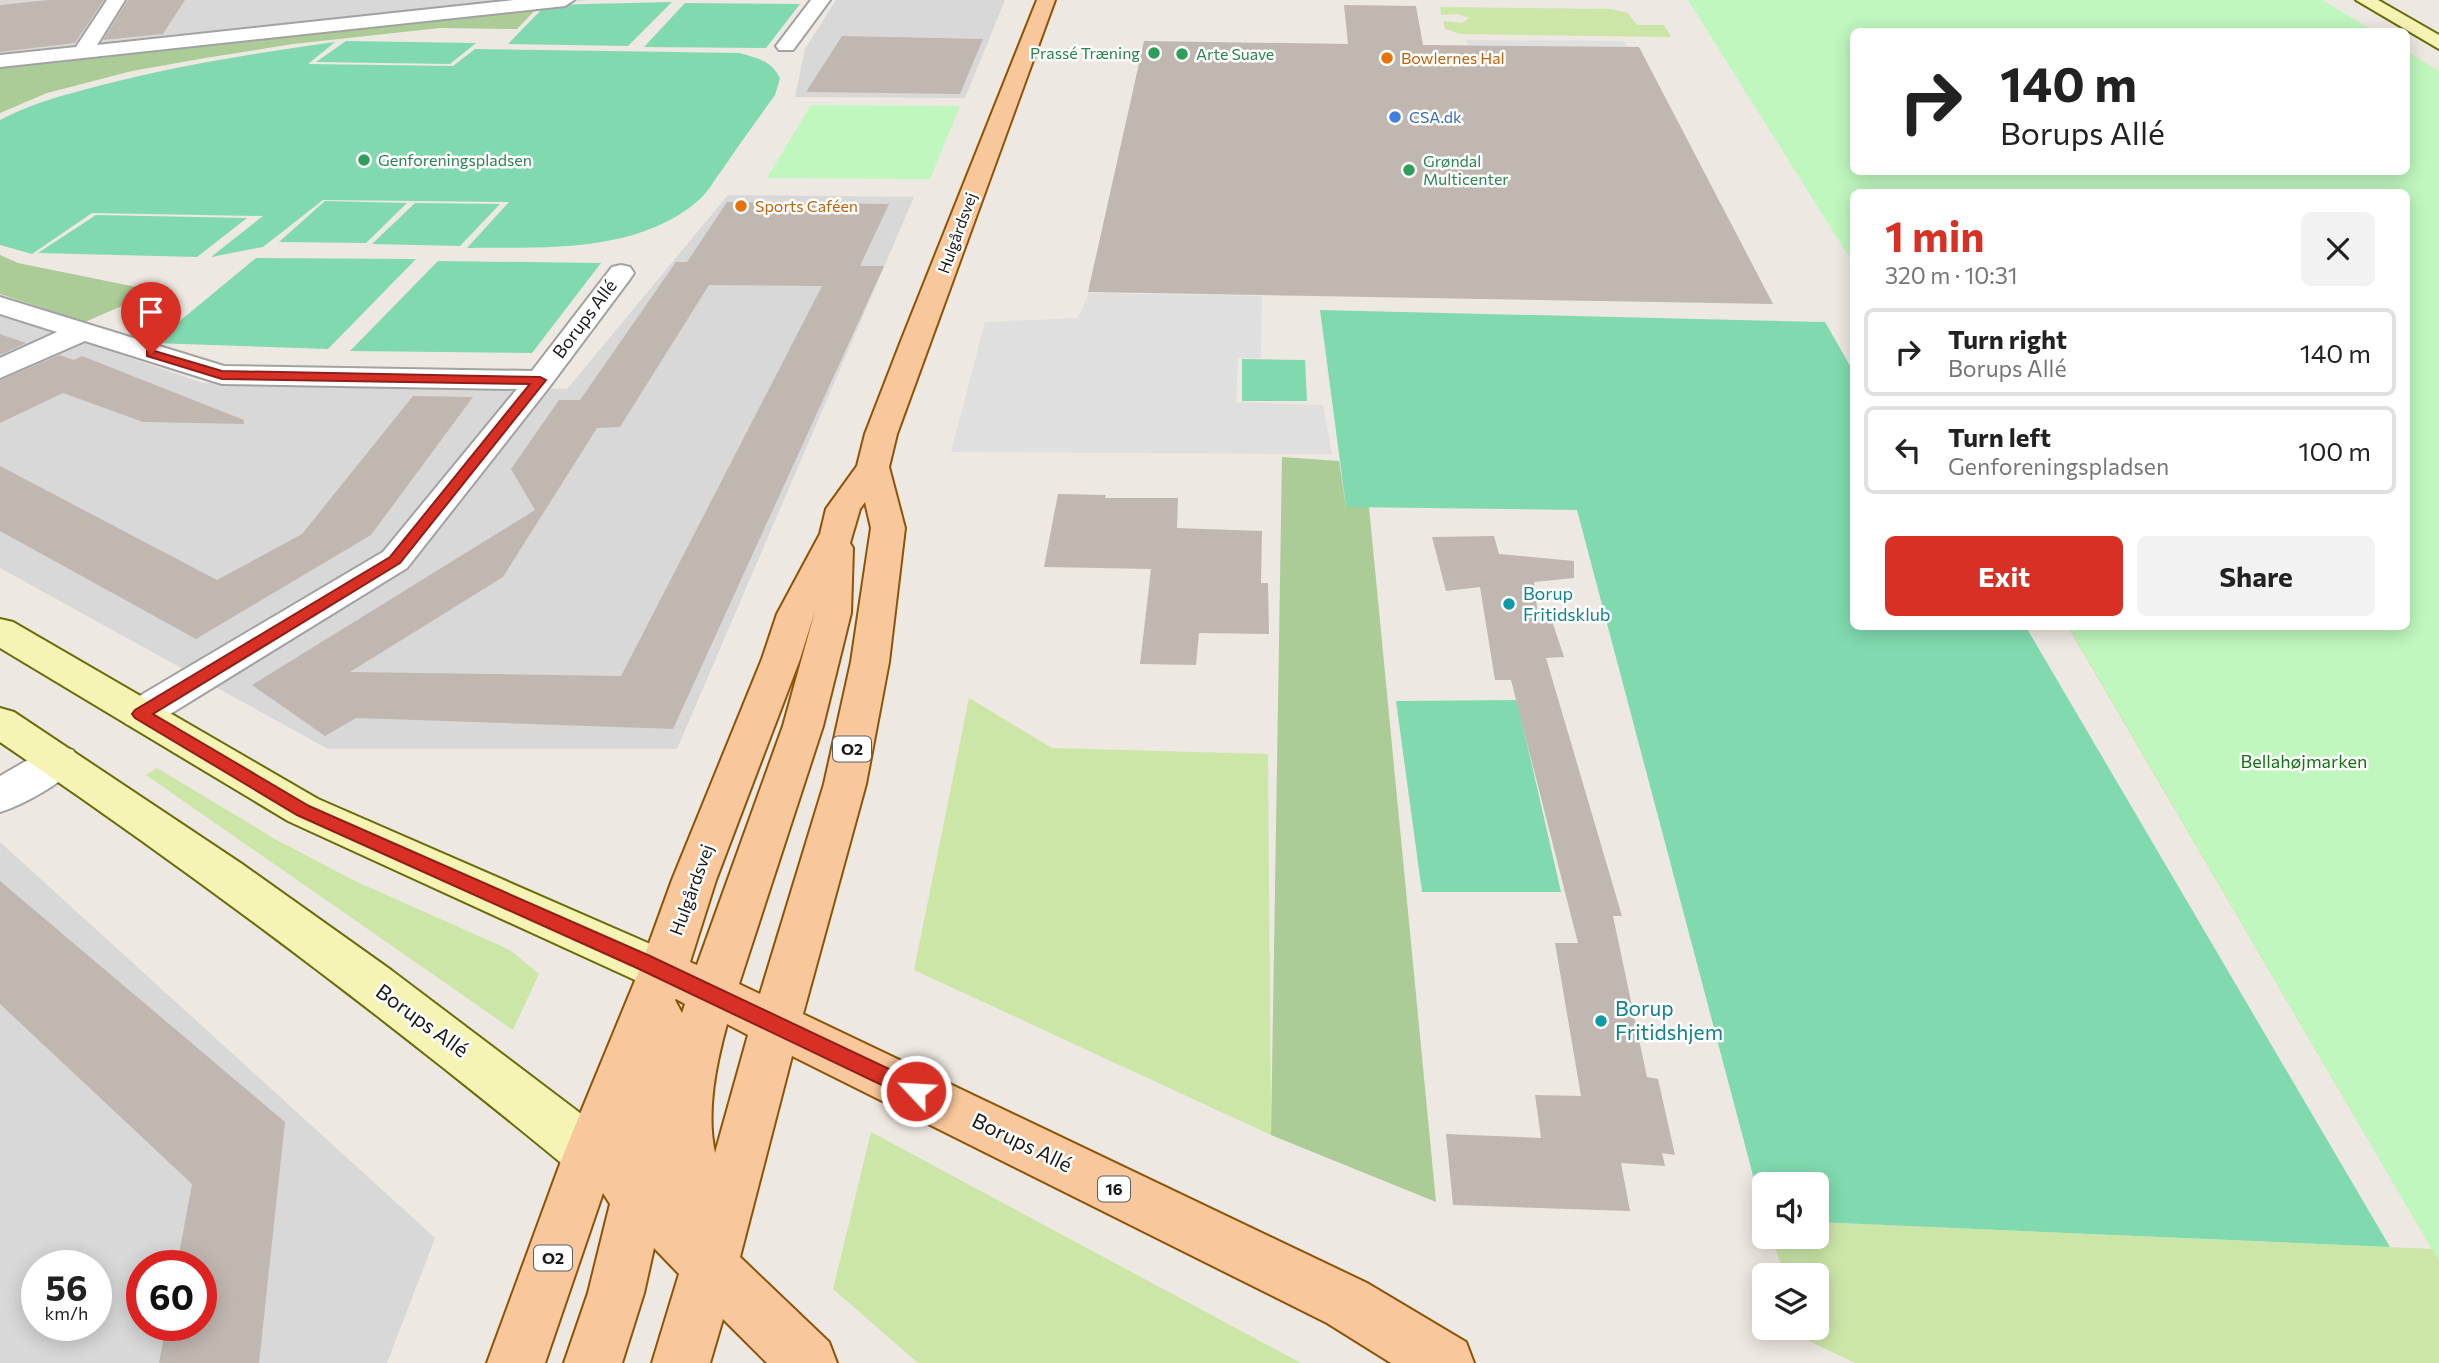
<!DOCTYPE html>
<html lang="en">
<head>
<meta charset="utf-8">
<style>
	:root { --surface:#fff; --page:#f2f2f2; --text:#222; --muted:#767676; --line:#e0e0e0; --accent:#d93025 }
	body { margin:0; font-family:Commissioner,sans-serif; background:var(--page); color:var(--text); height:100vh; display:flex; flex-direction:column; font-size:26px; white-space:nowrap }
	* { box-sizing:border-box; margin:0 }
	p { font-size:23px; color:var(--muted) }
	.icon { flex:none; width:38px; height:38px; fill:none; stroke:currentColor; stroke-width:2; stroke-linecap:round; stroke-linejoin:round }
	.map { position:relative; flex:1; overflow:hidden }
	.drawer { position:absolute; left:1850px; top:189px; width:560px; height:441px; display:flex; flex-direction:column; background:var(--surface); border-radius:10px; box-shadow:0 4px 18px #0003 }
	.drawer>* { flex:none }
	.hud { position:absolute; left:1850px; top:28px; width:560px; height:147px; border-radius:10px; box-shadow:0 4px 18px #0003; background:#fff; color:var(--text); overflow:hidden }
	.tools { position:absolute; left:1752px; top:1172px; display:grid; gap:14px }
	.tools a { display:grid; place-items:center; width:77px; height:77px; border-radius:10px; background:var(--surface); box-shadow:0 4px 18px #0003; font-size:35px }
	.speed { position:absolute; left:21px; top:1250px; display:flex; gap:14px; font-size:35px; font-weight:700; text-align:center }
	.speed>* { display:grid; place-content:center; width:91px; height:91px; border-radius:50%; background:var(--surface); box-shadow:0 4px 18px #0003; line-height:1 }
	.speed small { font-size:18px; font-weight:400 }
	.speed .limit { border:10px solid #d22; background:#fff; color:#111 }
	.pin { position:absolute; display:grid; place-items:center; width:60px; height:60px; color:#fff; margin:-72px -30px; border-radius:50% 50% 50% 0; rotate:-45deg; box-shadow:0 0 7px #0007 }
	.pin .icon { rotate:45deg }
	.me { position:absolute; width:77px; margin:-38px; rotate:295deg; stroke-linejoin:round; filter:drop-shadow(0 0 5px #0008) }
	.turn { display:flex; align-items:center; gap:24px; height:147px; padding:0 35px; font-size:32px }
	.turn .icon { width:91px; height:91px; stroke-width:2.5 }
	.turn b { display:block; font-size:49px; line-height:60px }
	.round { display:grid; place-items:center; flex:none; width:74px; height:74px; border-radius:10px; background:var(--page) }
	.overview { display:flex; align-items:center; justify-content:space-between; height:119px; padding:0 35px }
	h1 { font-size:42px; font-weight:700; line-height:52px; color:var(--accent) }
	.cta { display:flex; gap:14px; margin-top:auto; padding:14px 35px }
	.cta a { flex:1; height:80px; border-radius:10px; background:var(--accent); color:#fff; font-size:28px; font-weight:700; line-height:80px; text-align:center }
	.cta a+a { background:var(--page); color:var(--text) }
	ul { padding:0; list-style:none }
	li { display:flex; align-items:center; gap:21px; height:88px; margin:0 14px 10px; padding:0 21px; border:4px solid var(--line); border-radius:10px }
	li div { flex:1 }
	li b { display:block; font-size:26px }
	li em { font-style:normal }
	.map>svg:first-child { display:block }
	.residential { fill:#d9d8d8; fill-rule:evenodd }
	.grass { fill:#cce6a8 }
	.forest { fill:#abcb97 }
	.park { fill:#bff7be }
	.pitch { fill:#81daaf }
	.parking { fill:#dfdfdf }
	.building { fill:#c1b7b1; fill-rule:evenodd }
	.lines { fill:none; stroke-linecap:round; stroke-linejoin:round }
	.street-casing { stroke:#a2a2a2; stroke-width:4 }
	.secondary-casing { stroke:#6a6c09; stroke-width:4 }
	.primary-casing { stroke:#8d5406; stroke-width:4 }
	.street { fill:#fff; fill-rule:evenodd }
	.secondary { fill:#f6f4b5; fill-rule:evenodd }
	.primary { fill:#f8c79b; fill-rule:evenodd }
	.route { fill:#d93025; stroke:#8d1f18; stroke-width:2 }
	.leisure-dot { fill:#2e9e5b; stroke:#fff; stroke-width:2.5 }
	.food-dot { fill:#e8710a; stroke:#fff; stroke-width:2.5 }
	.shop-dot { fill:#3f7fe0; stroke:#fff; stroke-width:2.5 }
	.culture-dot { fill:#0f9aa8; stroke:#fff; stroke-width:2.5 }
	.labels { text-anchor:middle; stroke-width:5; stroke-linejoin:round; paint-order:stroke }
	.far-leisure-label { font-size:16px; fill:#27864d; stroke:#fff; text-anchor:start }
	.far-food-label { font-size:16px; fill:#c56008; stroke:#fff; text-anchor:start }
	.far-shop-label { font-size:16px; fill:#366cbe; stroke:#fff; text-anchor:start }
	.far-street-label { font-size:16px; fill:#1b1b1b; stroke:#fff }
	.shield { fill:#fff; stroke:#5f5f5f; stroke-width:2 }
	.shield-label { font-size:16px; font-weight:bold; fill:#1b1b1b }
	.street-label { font-size:18px; fill:#1b1b1b; stroke:#fff }
	.culture-label { font-size:18px; fill:#0d838f; stroke:#fff; text-anchor:start }
	.park-label { font-size:18px; fill:#10740f; stroke:#fff }
	.near-culture-label { font-size:21px; fill:#0d838f; stroke:#fff; text-anchor:start }
	.near-street-label { font-size:21px; fill:#1b1b1b; stroke:#fff }
</style>
</head>
<body>
<div class="map">
<svg width="2439" height="1363" viewBox="0 0 2439 1363">
	<rect width="100%" height="100%" fill="#ede8e1"/>
	<!-- residential -->
	<g class="residential">
		<polygon points="0,0 588,0 0,64"/>
		<polygon points="836,0 1005,0 965,98 795,97 805,49"/>
		<polygon points="728,195 914,197 677,749 328,749 0,568 0,313 203,383 567,389"/>
		<path d="M0 842 435 1238 387 1363H0ZM37 1265H96V1325H37ZM142 1265H201V1325H142Z"/>
	</g>
	<!-- grass -->
	<g class="grass">
		<polygon points="1440,7 1610,9 1628,13 1637,25 1664,25 1671,37 1461,34 1445,29 1443,21 1462,23 1469,18 1458,14 1441,15"/>
		<polygon points="2439,618 2439,1363 1855,1363 1809,1341 1804,1328 1816,1328 1816,1276 1785,1276 1771,1237 1816,1237 1817,1222 2432,1249 2068,627 2406,626"/>
		<polygon points="969,698 1052,748 1268,754 1271,1135 914,970"/>
		<polygon points="157,768 275,839 355,881 510,950 539,974 513,1030 146,775"/>
		<polygon points="871,1132 1301,1363 918,1363 833,1289"/>
	</g>
	<!-- forest -->
	<g class="forest">
		<polygon points="538,7 517,29 440,28 293,44 205,58 132,71 47,93 0,113 0,66"/>
		<polygon points="0,255 18,263 156,291 85,322 0,294"/>
		<polygon points="1282,457 1339,461 1346,507 1369,507 1436,1202 1271,1135"/>
	</g>
	<!-- park -->
	<g class="park">
		<polygon points="1688,0 2322,0 2374,31 1853,32 1853,172 2406,172 2406,51 2439,71 2439,1261 2069,627 2406,626 2406,192 1853,192 1853,263"/>
		<polygon points="811,105 960,106 930,179 767,178"/>
	</g>
	<!-- pitch -->
	<g class="pitch">
		<polygon points="672,2 628,46 508,44 546,5"/>
		<polygon points="685,3 800,4 766,48 644,47"/>
		<polygon points="346,41 476,43 450,64 316,62"/>
		<path d="M335 42 308 64 453 66 475 49 739 53C757 58 771 60 780 78L775 95C757 120 739 145 722 170 715 179 708 192 699 200 637 254 544 247 467 248L509 202 323 200 263 247 211 257 263 216 92 213 32 254 0 245V120C32 103 67 94 102 85 179 65 257 53 335 42Z"/>
		<polygon points="325,201 407,203 366,243 279,242"/>
		<polygon points="415,203 500,204 460,246 372,244"/>
		<polygon points="96,215 247,218 197,257 38,253"/>
		<polygon points="256,258 416,259 328,349 153,343"/>
		<polygon points="438,261 601,263 532,353 350,351"/>
		<polygon points="1320,310 1825,322 1853,371 1853,626 2026,627 2390,1247 1817,1222 1816,1185 1764,1185 1764,1217 1577,510 1346,507"/>
		<polygon points="1242,359 1305,360 1307,401 1242,401"/>
		<polygon points="1517,700 1561,892 1422,892 1396,701"/>
	</g>
	<!-- parking -->
	<g class="parking">
		<polygon points="1466,40 1624,41 1627,47 1468,45"/>
		<polygon points="1089,293 1262,296 1261,358 1238,358 1236,402 1323,405 1332,454 951,452 985,322 1078,318"/>
	</g>
	<!-- building -->
	<g class="building">
		<polygon points="49,0 104,0 75,43 0,52 0,5"/>
		<polygon points="128,0 185,0 163,34 103,40"/>
		<polygon points="1344,5 1416,6 1423,45 1639,47 1773,304 1088,292 1144,41 1348,44"/>
		<polygon points="842,36 983,39 960,94 806,92"/>
		<path d="M727 202 889 204 860 266H884L673 729 356 718 325 736 252 685 535 510 511 469 559 400H580L676 262H687ZM709 285 822 286 621 676 350 672 503 577 597 428 620 427Z"/>
		<polygon points="0,334 26,343 0,355"/>
		<polygon points="59,355 74,360 82,356 244,420 244,424 143,422 63,393 0,423 0,380"/>
		<polygon points="413,396 473,397 371,535 196,639 0,531 0,466 217,580 302,534"/>
		<polygon points="1058,494 1106,495 1105,498 1178,498 1177,528 1262,531 1261,583 1268,583 1269,634 1199,633 1196,665 1140,664 1151,569 1044,567"/>
		<polygon points="1494,536 1499,554 1574,561 1574,578 1534,582 1538,616 1551,618 1564,657 1546,658 1622,916 1613,916 1647,1077 1658,1079 1675,1155 1662,1153 1665,1166 1621,1163 1630,1211 1453,1205 1446,1134 1541,1138 1535,1095 1581,1096 1555,943 1578,943 1511,680 1495,680 1480,587 1446,591 1432,537"/>
		<polygon points="0,881 285,1122 259,1363 159,1363 166,1325 201,1325 201,1265 177,1265 192,1184 0,1004"/>
	</g>
	<g class="lines">
		<!-- street casing -->
		<g class="street-casing">
			<g id="street">
				<polygon points="107,0 125,0 97,45 514,0 574,0 565,6 0,67 0,55 76,47"/>
				<polygon points="811,0 830,0 793,50 779,50 776,46"/>
				<polygon points="621,265 630,267 634,273 630,279 550,386 407,568 154,724 140,728 126,724 120,714 126,704 383,552 517,389 222,384 85,341 0,378 0,358 57,332 0,314 0,297 224,366 532,371 612,267"/>
				<path d="M59 746 73 750 79 761C68 781 23 805 0 812V776L45 750Z"/>
			</g>
		</g>
		<!-- secondary casing -->
		<g class="secondary-casing">
			<g id="secondary">
				<polygon points="2356,0 2378,0 2439,35 2439,49"/>
				<polygon points="0,619 13,622 318,799 680,957 687,971 680,985 663,991 646,985 288,821 0,648"/>
				<path d="M0 708 14 712 242 864 391 970 609 1135 616 1153 609 1171 590 1178 571 1171C387 1019 197 876 0 742Z"/>
			</g>
		</g>
		<!-- primary casing -->
		<g class="primary-casing">
			<path id="primary" d="M1037 0H1055L897 434 889 467 905 528 889 662 866 784 803 1014 1367 1283 1466 1342 1474 1363H1391L1327 1323 792 1056 740 1257 829 1342 837 1363H767L723 1319 710 1363H652L679 1274 654 1248 644 1293 622 1363H564L588 1293 610 1204 603 1193 545 1363H487L564 1153 639 971 672 880 762 659 777 614 820 534 826 509 857 466 865 434 901 341ZM865 502 871 528 851 662 824 784 760 994 739 984 823 726 851 613 853 548 850 543 860 509ZM815 611 783 726 697 965 690 962 716 880 800 659ZM676 999 685 1004 682 1013 675 1000ZM727 1024 748 1035 715 1153C706 1111 716 1064 727 1024Z"/>
		</g>
		<!-- street -->
		<use href="#street" class="street"/>
		<!-- secondary -->
		<use href="#secondary" class="secondary"/>
		<!-- primary -->
		<use href="#primary" class="primary"/>
	</g>
	<!-- route -->
	<polygon class="route" points="151,350 222,371 540,377 546,380 400,563 153,714 309,806 650,956 923,1085 926,1091 923,1098 916,1101 909,1098 637,968 297,815 135,718 132,714 135,710 390,557 530,384 222,379 147,356 147,351"/>
	<!-- markers -->
	<g class="leisure-dot">
		<circle cx="1154" cy="53" r="7"/>
		<circle cx="1182" cy="54" r="7"/>
		<circle cx="364" cy="160" r="7"/>
		<circle cx="1409" cy="170" r="7"/>
	</g>
	<g class="food-dot">
		<circle cx="1387" cy="58" r="7"/>
		<circle cx="741" cy="206" r="7"/>
	</g>
	<circle class="shop-dot" cx="1395" cy="117" r="7"/>
	<g class="culture-dot">
		<circle cx="1509" cy="604" r="7"/>
		<circle cx="1601" cy="1021" r="7"/>
	</g>
	<g class="labels">
		<!-- far-leisure labels -->
		<g class="far-leisure-label">
			<text x="1140" y="59" text-anchor="end">Prassé Træning</text>
			<text x="1196" y="60">Arte Suave</text>
			<text x="378" y="166">Genforeningspladsen</text>
			<text x="1423" y="167">Grøndal<tspan x="1423" dy="18">Multicenter</tspan></text>
		</g>
		<!-- far-food labels -->
		<g class="far-food-label">
			<text x="1401" y="64">Bowlernes Hal</text>
			<text x="755" y="212">Sports Caféen</text>
		</g>
		<!-- far-shop labels -->
		<g class="far-shop-label">
			<text x="1409" y="123">CSA.dk</text>
		</g>
		<!-- far-street labels -->
		<g class="far-street-label">
			<text transform="translate(957 233) rotate(-70)" y="6">Hulgårdsvej</text>
		</g>
		<!-- shield labels -->
		<g class="shield">
			<rect x="833" y="736.5" width="38" height="25" rx="5"/>
			<rect x="1098" y="1176.5" width="32" height="25" rx="5"/>
			<rect x="534" y="1245.5" width="38" height="25" rx="5"/>
		</g>
		<g class="shield-label">
			<text x="852" y="755">O2</text>
			<text x="1114" y="1195">16</text>
			<text x="553" y="1264">O2</text>
		</g>
		<!-- street labels -->
		<g class="street-label">
			<text transform="translate(585 319) rotate(-53)" y="6">Borups Allé</text>
			<text transform="translate(692 890) rotate(-70)" y="6">Hulgårdsvej</text>
		</g>
		<!-- culture labels -->
		<g class="culture-label">
			<text x="1523" y="600">Borup<tspan x="1523" dy="21">Fritidsklub</tspan></text>
		</g>
		<!-- park labels -->
		<g class="park-label">
			<text x="2304" y="768">Bellahøjmarken</text>
		</g>
		<!-- near-culture labels -->
		<g class="near-culture-label">
			<text x="1615" y="1016">Borup<tspan x="1615" dy="24">Fritidshjem</tspan></text>
		</g>
		<!-- near-street labels -->
		<g class="near-street-label">
			<text transform="translate(422 1021) rotate(36)" y="7">Borups Allé</text>
			<text transform="translate(1022 1143) rotate(26)" y="7">Borups Allé</text>
		</g>
	</g>
</svg>
<div class="tools">
<a><svg class="icon" aria-label="sound" viewBox="0 0 24 24"><path d="M4 9h4l5-4v14l-5-4H4zM17 9q2 3 0 6"/></svg></a>
<a><svg class="icon" aria-label="layers" viewBox="0 0 24 24"><path d="M12 4l9 5-9 5-9-5zM3 14l9 5 9-5"/></svg></a>
</div>
<div class="speed"><div>56<small>km/h</small></div><div class="limit">60</div></div>
<div class="pin" style="left:151px;top:354px;background:#d93025"><svg class="icon" aria-label="arrive" viewBox="0 0 24 24"><path d="M6 21V4h12l-3 4 3 4H6"/></svg></div>
<svg class="me" style="left:916px;top:1091px" viewBox="-20 -20 40 40"><circle r="17" fill="#d93025" stroke="#fff" stroke-width="3"/><path d="M0-11L8 9 0 5-8 9z" fill="#fff"/></svg>
<div class="hud">
<div class="turn"><svg class="icon" aria-label="right" viewBox="0 0 24 24"><path d="M7 20v-9h11M14 6l5 5-5 5"/></svg><div><b>140 m</b>Borups Allé</div></div>
</div>
<section class="drawer">
<div class="overview"><div><h1>1 min</h1><p>320 m · 10:31</p></div><a class="round"><svg class="icon" aria-label="close" viewBox="0 0 24 24"><path d="M6 6l12 12M18 6L6 18"/></svg></a></div>
<ul>
<li><svg class="icon" aria-label="right" viewBox="0 0 24 24"><path d="M7 20v-9h11M14 6l5 5-5 5"/></svg><div><b>Turn right</b><p>Borups Allé</p></div><em>140 m</em></li>
<li><svg class="icon" aria-label="left" viewBox="0 0 24 24"><path d="M17 20v-9H6M10 6l-5 5 5 5"/></svg><div><b>Turn left</b><p>Genforeningspladsen</p></div><em>100 m</em></li>
</ul>
<div class="cta"><a>Exit</a><a>Share</a></div>
</section>
</div>
</body>
</html>
